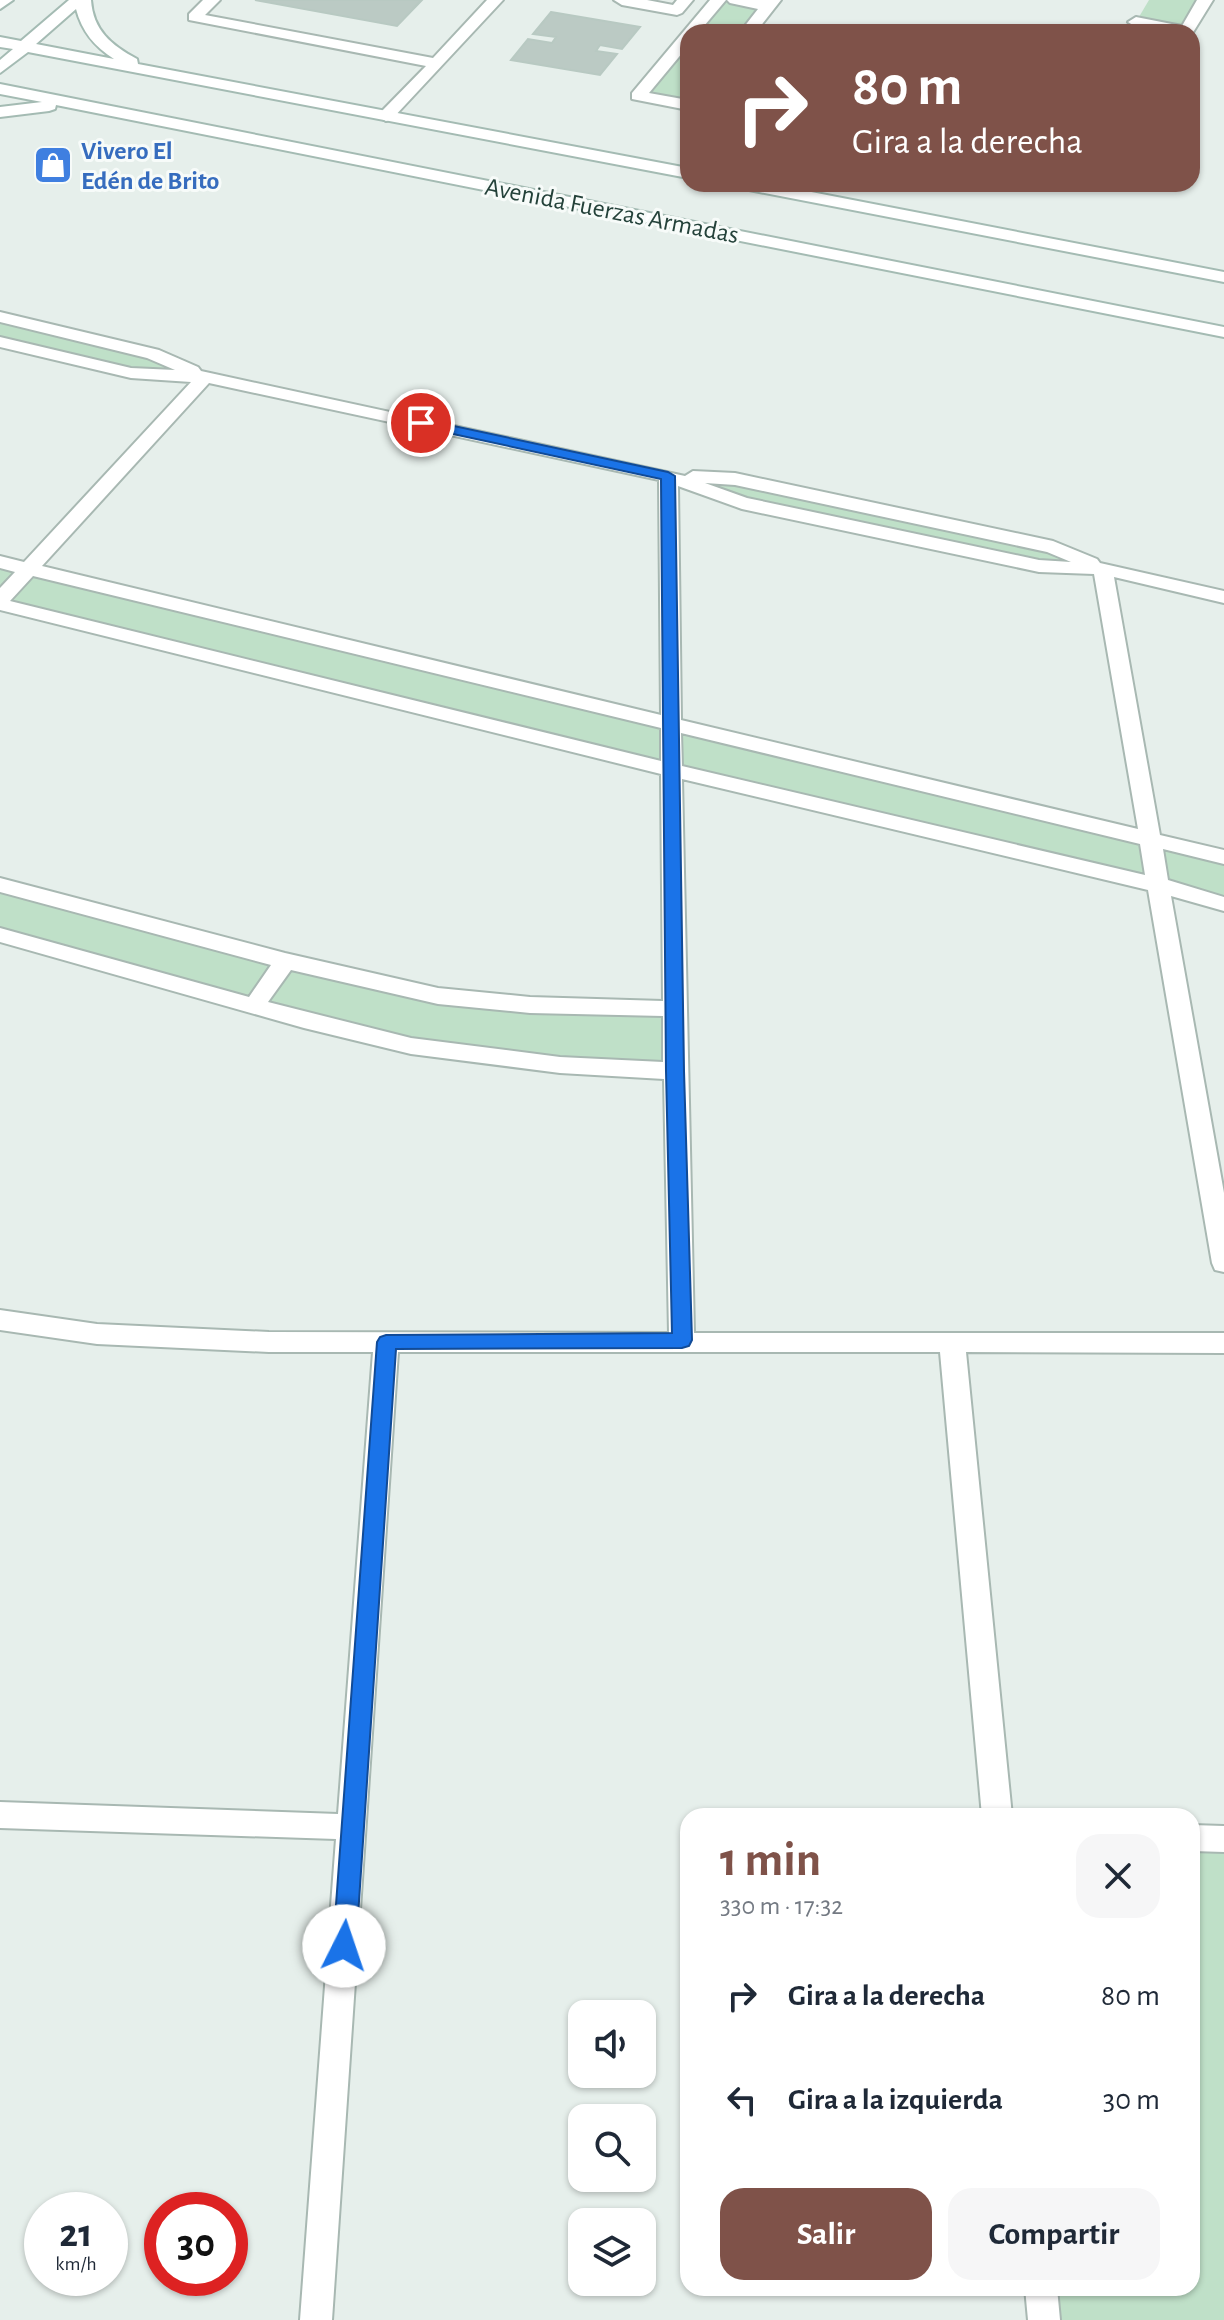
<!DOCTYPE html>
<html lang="es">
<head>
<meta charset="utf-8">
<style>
	:root { --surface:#fff; --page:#f6f6f7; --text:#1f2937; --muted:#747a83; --accent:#7f5249 }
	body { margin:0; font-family:"Alegreya Sans",sans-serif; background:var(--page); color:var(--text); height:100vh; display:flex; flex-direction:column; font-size:30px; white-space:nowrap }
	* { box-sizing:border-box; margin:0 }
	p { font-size:26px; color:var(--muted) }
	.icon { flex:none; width:44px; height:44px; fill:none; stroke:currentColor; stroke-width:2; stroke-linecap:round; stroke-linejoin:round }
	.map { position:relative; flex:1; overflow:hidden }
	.drawer { position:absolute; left:680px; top:1808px; width:520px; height:488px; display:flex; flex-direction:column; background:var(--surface); border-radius:24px; box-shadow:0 2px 6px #0004 }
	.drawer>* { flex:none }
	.top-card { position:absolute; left:680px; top:24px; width:520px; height:168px; border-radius:24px; box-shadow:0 2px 6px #0004; background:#7f5249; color:#fff; overflow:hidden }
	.buttons { position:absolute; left:568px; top:2000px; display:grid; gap:16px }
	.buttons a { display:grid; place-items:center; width:88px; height:88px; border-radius:16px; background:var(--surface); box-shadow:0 2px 6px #0004; font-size:40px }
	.speed { position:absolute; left:24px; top:2192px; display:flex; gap:16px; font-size:40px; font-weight:700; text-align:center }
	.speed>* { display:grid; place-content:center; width:104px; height:104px; border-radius:50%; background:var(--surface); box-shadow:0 2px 6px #0004; line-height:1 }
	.speed small { font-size:20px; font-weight:400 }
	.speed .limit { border:12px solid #d22; background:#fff; color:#111 }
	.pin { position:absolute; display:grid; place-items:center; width:68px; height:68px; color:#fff; margin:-34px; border:4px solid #fff; border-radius:50%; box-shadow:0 2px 8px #0007 }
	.me { position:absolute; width:88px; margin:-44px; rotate:4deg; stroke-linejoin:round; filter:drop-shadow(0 0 6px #0008) }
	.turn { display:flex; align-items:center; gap:28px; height:168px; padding:0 40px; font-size:36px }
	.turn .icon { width:104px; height:104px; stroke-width:2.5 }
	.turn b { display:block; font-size:56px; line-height:68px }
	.round { display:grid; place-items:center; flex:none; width:84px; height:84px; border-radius:24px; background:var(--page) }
	.headline { display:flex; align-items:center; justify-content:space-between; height:136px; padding:0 40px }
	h1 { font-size:48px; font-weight:700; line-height:60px; color:var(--accent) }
	.primary-button { display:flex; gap:16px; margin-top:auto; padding:16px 40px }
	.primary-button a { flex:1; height:92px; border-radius:24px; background:var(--accent); color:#fff; font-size:32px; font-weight:700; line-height:92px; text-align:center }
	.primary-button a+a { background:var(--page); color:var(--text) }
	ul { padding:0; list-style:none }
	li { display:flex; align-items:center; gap:24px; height:104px; padding:0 40px }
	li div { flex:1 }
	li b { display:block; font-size:30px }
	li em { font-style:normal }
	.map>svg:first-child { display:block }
	.green { fill:#bfe0c8 }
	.building { fill:#bbcac4; stroke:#b8c9c2; stroke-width:2 }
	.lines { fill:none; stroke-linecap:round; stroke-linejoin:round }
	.lane-casing { stroke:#a8b8b2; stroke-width:4 }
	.street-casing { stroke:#a8b8b2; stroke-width:4 }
	.secondary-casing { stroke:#a4bbb3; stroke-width:4 }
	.lane { fill:#fff; fill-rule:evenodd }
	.street { fill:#fff; fill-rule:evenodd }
	.secondary { fill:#fff; fill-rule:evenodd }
	.route { fill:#1a73e8; stroke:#114b97; stroke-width:2 }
	.labels { text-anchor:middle; stroke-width:6; stroke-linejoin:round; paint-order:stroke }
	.far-shop-label { font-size:26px; font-weight:bold; fill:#366cbe; stroke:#f7fbf9; text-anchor:start }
	.far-street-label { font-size:26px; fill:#24423a; stroke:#f7fbf9 }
</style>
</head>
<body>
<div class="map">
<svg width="1224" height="2320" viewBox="0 0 1224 2320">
	<rect width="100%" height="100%" fill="#e6efeb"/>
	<!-- green -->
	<g class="green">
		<polygon points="718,0 773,0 748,32 691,32"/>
		<polygon points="1149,0 1205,0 1186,32 1130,32"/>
		<polygon points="688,36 688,105 638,96"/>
		<polygon points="0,317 153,354 205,377 131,373 0,342"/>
		<polygon points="668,476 735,479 1053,547 1103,569 1039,566 742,503"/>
		<polygon points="0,562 1224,860 1224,902 0,604"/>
		<polygon points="0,885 377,984 675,1012 675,1069 484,1057 0,935"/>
		<polygon points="1192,1838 1224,1839 1224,2320 1044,2320 1041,2288 1192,2288"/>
	</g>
	<!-- building -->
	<g class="building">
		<polygon points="255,0 422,0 397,26"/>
		<polygon points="551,12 640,27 622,49 600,45 596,51 617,54 600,75 511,60 528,39 552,43 556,37 533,34"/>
	</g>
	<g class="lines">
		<!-- lane casing -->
		<g class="lane-casing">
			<g id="lane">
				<polygon points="203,0 220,0 205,15 433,58 487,0 503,0 392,119 386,121 378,116 380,113 426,66 189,20 189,14"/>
				<polygon points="614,0 647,0 673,5 677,0 693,0 682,13 677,15 622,5"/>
			</g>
		</g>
		<!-- street casing -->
		<g class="street-casing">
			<g id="street">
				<polygon points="710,0 726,0 699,32 688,32 688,46 649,93 688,100 688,110 632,99 632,93"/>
				<polygon points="727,0 781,0 756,32 740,32 758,9 730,3"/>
				<polygon points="1197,0 1213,0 1192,34 1136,27 1128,22 1136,17 1182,26"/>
				<path d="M0 312 159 350 198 367 201 371 685 476 693 471 735 473 1053 541 1097 559 1100 563 1224 591V603L1114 577 1160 835 1224 850V864L1163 849 1168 880 1224 897V911L1171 896 1224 1193V1272L1215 1270 1212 1263 1148 890 682 779 694 1333H1224V1353L966 1352 1012 1816H982L940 1352H398L332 2320H300L336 1839 0 1828V1802L338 1814 373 1352H269L97 1344 0 1330V1310L97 1324 269 1332 669 1333 664 1079 560 1073 411 1054 304 1028 0 942V928L249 997 271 965 0 892V878L285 953 438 988 530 997 663 1001 661 774 0 610V588L15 572 0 568V556L24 562 191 382 131 378 0 347V337L131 368 175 370 147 358 0 322ZM209 383 659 480 661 715 42 566ZM705 483 735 485 1047 552 1071 562 1039 560 747 498ZM678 486 742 509 1039 572 1094 574 1138 829 681 720ZM33 576 661 728V761L10 601ZM681 733 1140 844 1145 875 682 766ZM291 970 438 1004 530 1013 663 1016V1062L560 1057 411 1038 268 1002Z"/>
				<polygon points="1192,1825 1224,1826 1224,1852 1192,1851"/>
				<polygon points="1025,2288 1057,2288 1060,2320 1028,2320"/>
			</g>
		</g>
		<!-- secondary casing -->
		<g class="secondary-casing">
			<g id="secondary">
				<polygon points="0,0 13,0 0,9"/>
				<path d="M69 0H91C93 30 111 45 137 59L138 64 688 168V178L28 52 0 73V60L13 49 0 47V37L21 41ZM76 9C82 32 95 47 114 59L36 44Z"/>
				<polygon points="0,84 1224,327 1224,337 56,105 55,109 49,111 0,117 0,107 42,102 0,94"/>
				<polygon points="736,184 770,184 1224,272 1224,282 744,189"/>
			</g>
		</g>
		<!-- lane -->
		<use href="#lane" class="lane"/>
		<!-- street -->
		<use href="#street" class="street"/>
		<!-- secondary -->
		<use href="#secondary" class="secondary"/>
	</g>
	<!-- route -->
	<polygon class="route" points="421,419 668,472 675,476 684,1071 692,1340 689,1346 682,1348 396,1349 356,1946 352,1953 344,1956 336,1953 333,1946 377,1342 380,1337 386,1335 672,1333 666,1071 661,479 416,426 414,423"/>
	<!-- icons -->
	<defs>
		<g id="shop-square" transform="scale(2)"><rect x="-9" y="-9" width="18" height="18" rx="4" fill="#3f7fe0" stroke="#f7fbf9"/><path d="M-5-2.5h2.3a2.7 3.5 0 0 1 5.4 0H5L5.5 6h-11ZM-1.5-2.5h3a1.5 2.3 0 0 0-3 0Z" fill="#fff"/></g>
	</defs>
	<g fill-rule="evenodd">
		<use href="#shop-square" x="53" y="165"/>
	</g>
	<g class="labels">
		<!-- far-shop labels -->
		<g class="far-shop-label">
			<text x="81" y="159">Vivero El<tspan x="81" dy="30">Edén de Brito</tspan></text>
		</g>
		<!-- far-street labels -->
		<g class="far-street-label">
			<text transform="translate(612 210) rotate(11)" y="9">Avenida Fuerzas Armadas</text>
		</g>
	</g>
</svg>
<div class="buttons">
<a><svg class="icon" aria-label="sound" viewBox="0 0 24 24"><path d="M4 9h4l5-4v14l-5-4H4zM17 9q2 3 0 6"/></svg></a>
<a><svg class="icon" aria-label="search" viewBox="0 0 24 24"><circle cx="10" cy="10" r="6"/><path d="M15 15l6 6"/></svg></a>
<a><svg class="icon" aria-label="layers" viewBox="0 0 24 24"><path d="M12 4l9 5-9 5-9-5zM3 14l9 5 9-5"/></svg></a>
</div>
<div class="speed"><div>21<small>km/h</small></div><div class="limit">30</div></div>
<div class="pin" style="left:421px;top:423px;background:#d93025"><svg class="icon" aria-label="arrive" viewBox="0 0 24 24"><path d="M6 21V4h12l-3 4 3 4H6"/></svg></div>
<svg class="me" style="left:344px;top:1946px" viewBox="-20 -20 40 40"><circle r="19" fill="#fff"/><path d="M0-13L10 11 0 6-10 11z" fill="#1a73e8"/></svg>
<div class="top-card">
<div class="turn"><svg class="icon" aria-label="right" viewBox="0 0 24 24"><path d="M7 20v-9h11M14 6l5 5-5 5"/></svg><div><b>80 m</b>Gira a la derecha</div></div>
</div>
<section class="drawer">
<div class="headline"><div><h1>1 min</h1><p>330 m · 17:32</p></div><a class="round"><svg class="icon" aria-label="close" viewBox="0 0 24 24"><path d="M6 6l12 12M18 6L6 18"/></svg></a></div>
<ul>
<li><svg class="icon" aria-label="right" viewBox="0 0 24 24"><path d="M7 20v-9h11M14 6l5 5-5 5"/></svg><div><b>Gira a la derecha</b></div><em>80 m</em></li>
<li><svg class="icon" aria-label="left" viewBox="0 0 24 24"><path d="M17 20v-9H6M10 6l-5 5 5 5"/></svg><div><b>Gira a la izquierda</b></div><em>30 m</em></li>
</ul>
<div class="primary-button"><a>Salir</a><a>Compartir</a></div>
</section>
</div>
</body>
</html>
